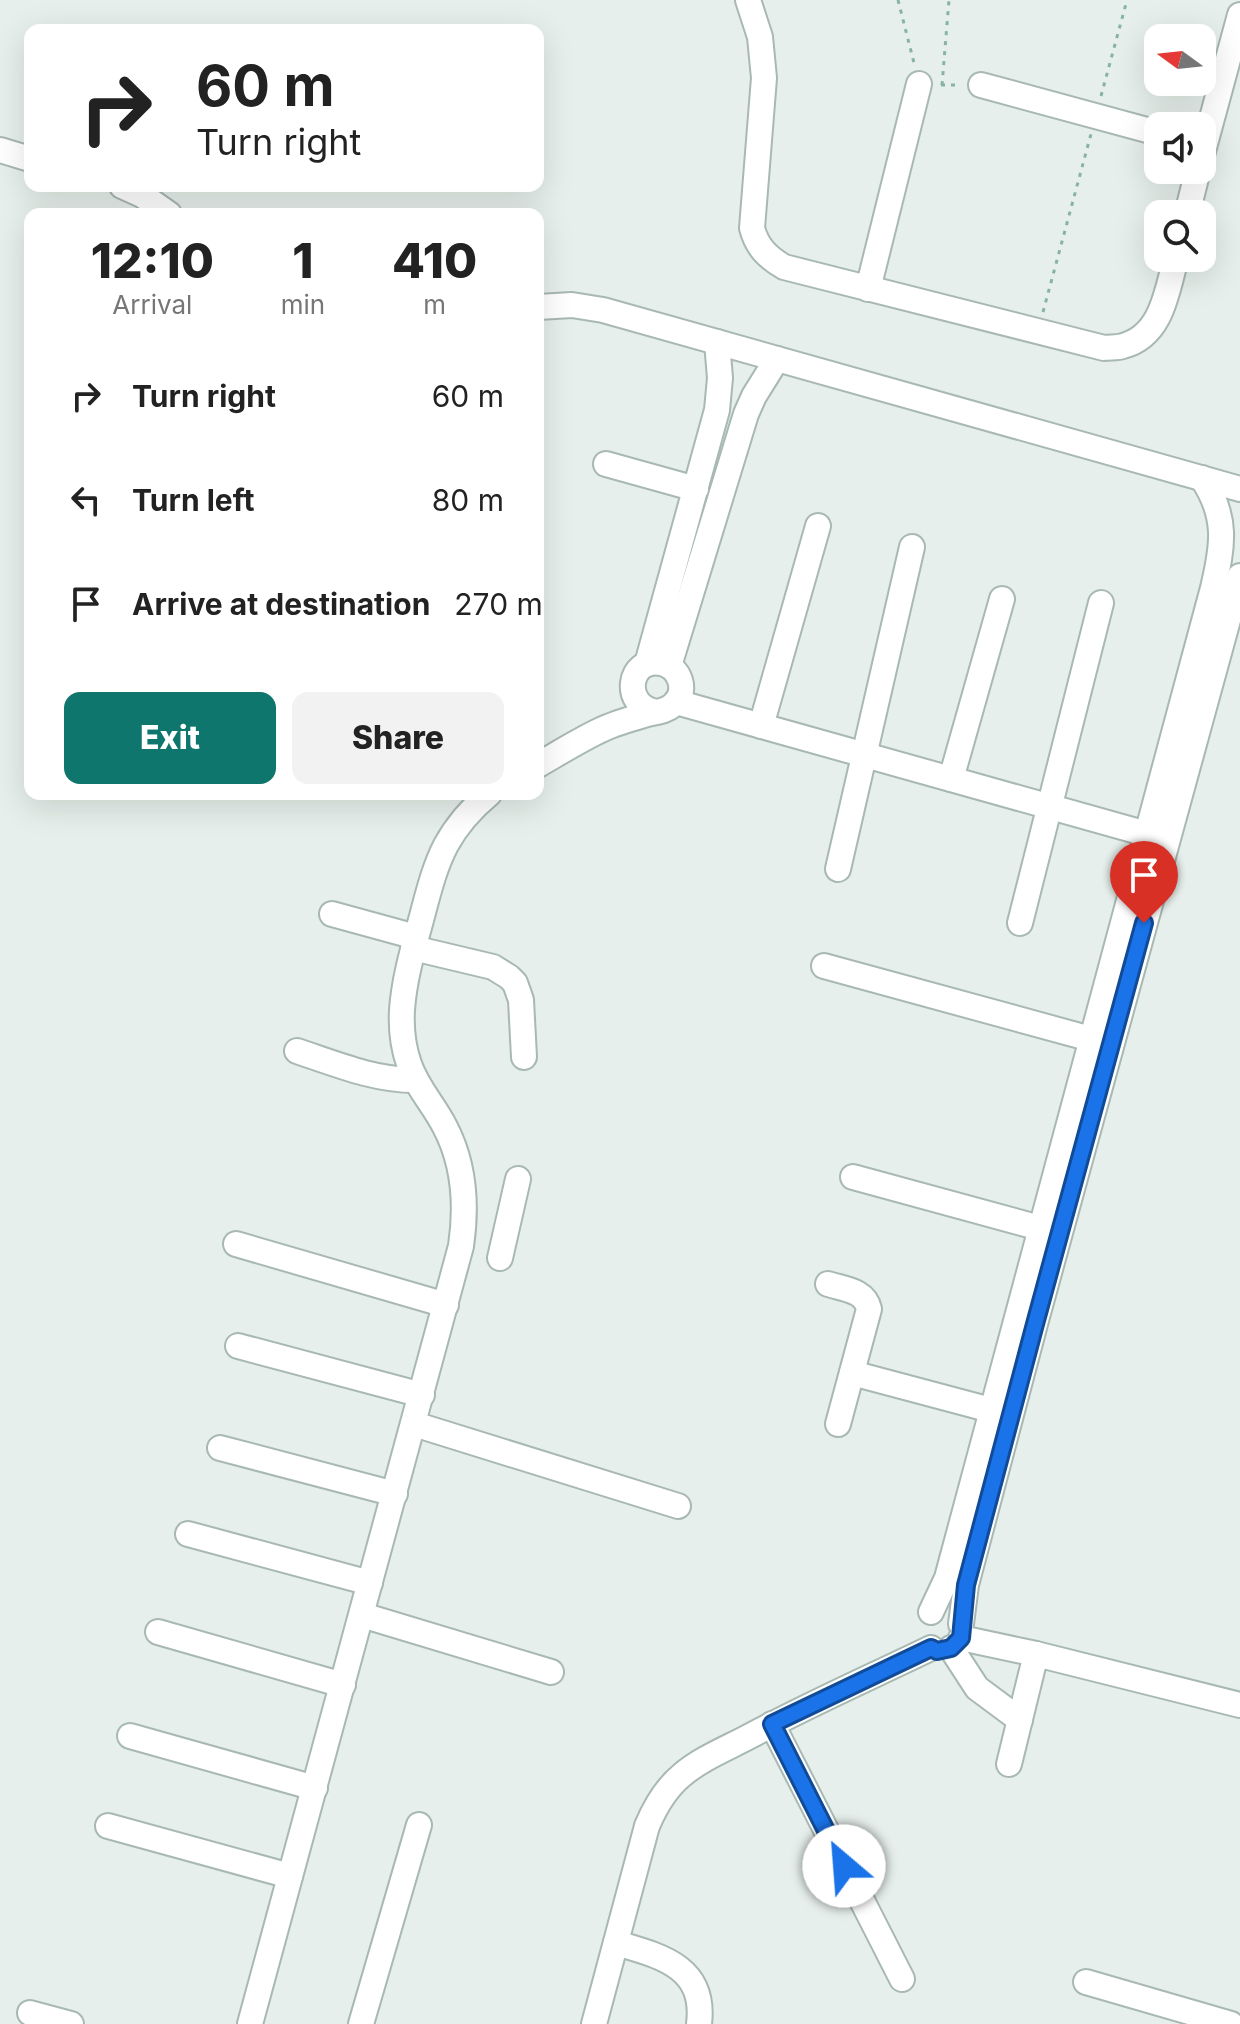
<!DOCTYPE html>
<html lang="en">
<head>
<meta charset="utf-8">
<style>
	:root { --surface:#fff; --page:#f2f2f2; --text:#222; --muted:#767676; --accent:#0f766e }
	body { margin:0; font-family:Inter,sans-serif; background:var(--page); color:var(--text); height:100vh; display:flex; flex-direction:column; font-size:30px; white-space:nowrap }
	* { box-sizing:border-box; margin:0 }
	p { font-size:26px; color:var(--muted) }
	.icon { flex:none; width:44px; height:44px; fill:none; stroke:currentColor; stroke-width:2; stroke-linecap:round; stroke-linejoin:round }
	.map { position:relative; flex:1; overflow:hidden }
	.panel { position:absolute; left:24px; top:208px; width:520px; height:592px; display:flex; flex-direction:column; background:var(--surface); border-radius:16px; box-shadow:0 8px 32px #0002 }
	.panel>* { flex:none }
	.top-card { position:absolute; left:24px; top:24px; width:520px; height:168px; border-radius:16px; box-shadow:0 8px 32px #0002; background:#fff; color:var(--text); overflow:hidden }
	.needle { width:52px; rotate:285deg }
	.fabs { position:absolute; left:1144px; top:24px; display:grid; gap:16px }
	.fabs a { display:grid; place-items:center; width:72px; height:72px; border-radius:16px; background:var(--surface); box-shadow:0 8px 32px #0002; font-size:40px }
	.pin { position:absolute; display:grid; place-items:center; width:68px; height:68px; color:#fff; margin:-82px -34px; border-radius:50% 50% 50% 0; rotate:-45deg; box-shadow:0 0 8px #0007 }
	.pin .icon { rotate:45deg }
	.me { position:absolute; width:88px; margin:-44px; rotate:333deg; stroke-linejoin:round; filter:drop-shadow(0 0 6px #0008) }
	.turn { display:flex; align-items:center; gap:28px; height:168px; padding:0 40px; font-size:36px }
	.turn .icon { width:104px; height:104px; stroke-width:2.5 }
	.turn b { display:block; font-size:56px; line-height:68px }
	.eta { display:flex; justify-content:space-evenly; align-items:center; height:136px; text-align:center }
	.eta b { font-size:48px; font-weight:800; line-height:56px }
	.primary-button { display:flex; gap:16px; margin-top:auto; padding:16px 40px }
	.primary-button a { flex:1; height:92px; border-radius:16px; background:var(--accent); color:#fff; font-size:32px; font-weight:800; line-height:92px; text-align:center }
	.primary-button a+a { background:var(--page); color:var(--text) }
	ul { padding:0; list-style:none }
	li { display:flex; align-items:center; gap:24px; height:104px; padding:0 40px }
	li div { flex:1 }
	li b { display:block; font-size:30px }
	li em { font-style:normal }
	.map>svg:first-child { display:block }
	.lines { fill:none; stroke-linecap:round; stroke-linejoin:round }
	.minor-casing { stroke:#a8b8b2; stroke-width:28 }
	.path { stroke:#86b3a5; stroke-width:3; stroke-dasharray:4 6; stroke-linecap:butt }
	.minor { stroke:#fff; stroke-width:24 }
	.route-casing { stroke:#114b97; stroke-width:20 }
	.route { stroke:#1a73e8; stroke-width:14 }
</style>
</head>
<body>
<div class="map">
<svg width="1240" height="2024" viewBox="0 0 1240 2024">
	<rect width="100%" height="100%" fill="#e6efeb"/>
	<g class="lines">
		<!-- minor casing -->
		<g class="minor-casing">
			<g id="minor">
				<path d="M748 0 760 37 764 78 752 228C757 247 767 257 784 267L1104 348C1110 347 1117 348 1123 346 1162 336 1167 291 1176 258"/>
				<polyline points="981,85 1158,133"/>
				<polyline points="0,150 30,159"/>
				<polyline points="1202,155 1240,15"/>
				<polyline points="122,186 142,195 169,214"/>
				<polyline points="1187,214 1198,170"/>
				<polyline points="868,289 919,84"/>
				<polyline points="538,307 572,305 603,310 1240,489"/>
				<polyline points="606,464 696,489"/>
				<polyline points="647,664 717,410 720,378 717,342"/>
				<polyline points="669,666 746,414 754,396 777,359"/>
				<polyline points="676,702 1147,834"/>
				<polyline points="761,726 818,526"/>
				<path d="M538 765C559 753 581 739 603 729 616 723 630 719 644 715 654 712 665 712 673 705 689 692 680 666 660 663 629 657 620 706 657 712"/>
				<polyline points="951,779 1002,599"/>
				<polyline points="838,869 912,547"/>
				<polyline points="332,914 416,937"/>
				<polyline points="1020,923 1101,603"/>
				<polyline points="413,948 493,967 509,977 515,983 521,1000 524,1057"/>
				<polyline points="824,966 1091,1039"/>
				<path d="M297 1051C336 1064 374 1080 415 1080"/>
				<polyline points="853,1177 1040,1228"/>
				<polyline points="236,1244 446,1305"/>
				<polyline points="500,1258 518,1179"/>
				<path d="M828 1284C844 1289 865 1290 869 1309L838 1424"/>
				<polyline points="238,1346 422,1395"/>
				<polyline points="852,1373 991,1410"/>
				<polyline points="414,1424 678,1506"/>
				<polyline points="220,1448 395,1494"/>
				<polyline points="188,1534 370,1583"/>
				<path d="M931 1612 947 1578 1213 588C1223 546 1228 517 1202 478"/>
				<polyline points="362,1615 551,1672"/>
				<polyline points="961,1624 966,1585 1035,1324 1240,576"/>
				<polyline points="158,1632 343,1685"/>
				<polyline points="961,1638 1036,1654 1240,1705"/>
				<polyline points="951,1648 977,1688 1020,1720"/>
				<polyline points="772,1724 902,1979"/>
				<polyline points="130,1736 315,1788"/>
				<polyline points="1009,1764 1036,1654"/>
				<polyline points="108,1826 290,1876"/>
				<path d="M616 1943C660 1956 706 1966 699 2024"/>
				<polyline points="1086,1982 1231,2024"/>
				<polyline points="30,2013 71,2024"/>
				<path d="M250 2024 461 1246C467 1205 465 1165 445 1127 434 1105 417 1088 409 1064 403 1047 401 1028 402 1010 404 980 413 949 421 920 428 894 434 868 446 845 457 825 472 808 489 794"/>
				<polyline points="361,2024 419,1825"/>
				<path d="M594 2024 647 1826C655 1807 665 1789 682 1775 702 1758 728 1748 752 1735 810 1704 871 1677 931 1648"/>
			</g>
		</g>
		<!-- path -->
		<g class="path">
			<polyline points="898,0 914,63"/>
			<polyline points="941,85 961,85"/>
			<polyline points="942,85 949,0"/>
			<polyline points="1101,96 1127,0"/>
			<polyline points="1043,312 1091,134"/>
		</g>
		<!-- minor -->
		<use href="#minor" class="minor"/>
	</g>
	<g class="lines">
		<!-- route casing -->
		<g class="route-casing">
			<polyline id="route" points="844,1866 772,1724 931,1648 937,1651 951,1648 961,1638 966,1585 1035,1324 1144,923"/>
		</g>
		<!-- route -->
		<use href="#route" class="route"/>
	</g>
</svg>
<div class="fabs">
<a><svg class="needle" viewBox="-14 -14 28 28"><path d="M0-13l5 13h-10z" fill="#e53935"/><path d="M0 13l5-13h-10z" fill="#767676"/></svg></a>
<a><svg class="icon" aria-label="sound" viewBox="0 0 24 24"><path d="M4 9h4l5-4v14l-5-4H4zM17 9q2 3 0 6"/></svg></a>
<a><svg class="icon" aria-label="search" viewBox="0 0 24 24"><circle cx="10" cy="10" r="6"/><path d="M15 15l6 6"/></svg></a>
</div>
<div class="pin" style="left:1144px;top:923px;background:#d93025"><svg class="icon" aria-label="arrive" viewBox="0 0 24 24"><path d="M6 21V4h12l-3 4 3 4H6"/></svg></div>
<svg class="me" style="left:844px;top:1866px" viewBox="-20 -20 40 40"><circle r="19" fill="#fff"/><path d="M0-13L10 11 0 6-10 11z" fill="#1a73e8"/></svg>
<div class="top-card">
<div class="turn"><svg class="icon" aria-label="right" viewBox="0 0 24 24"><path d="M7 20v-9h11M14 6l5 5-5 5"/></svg><div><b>60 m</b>Turn right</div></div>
</div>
<section class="panel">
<div class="eta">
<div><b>12:10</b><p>Arrival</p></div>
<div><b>1</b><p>min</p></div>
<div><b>410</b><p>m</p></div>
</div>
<ul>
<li><svg class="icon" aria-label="right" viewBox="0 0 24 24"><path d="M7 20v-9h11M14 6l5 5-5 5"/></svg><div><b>Turn right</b></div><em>60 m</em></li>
<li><svg class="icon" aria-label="left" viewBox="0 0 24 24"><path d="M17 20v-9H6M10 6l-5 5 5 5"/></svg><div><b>Turn left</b></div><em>80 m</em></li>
<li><svg class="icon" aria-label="arrive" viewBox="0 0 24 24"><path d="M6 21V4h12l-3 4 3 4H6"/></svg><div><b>Arrive at destination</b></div><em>270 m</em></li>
</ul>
<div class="primary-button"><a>Exit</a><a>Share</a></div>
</section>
</div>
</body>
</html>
